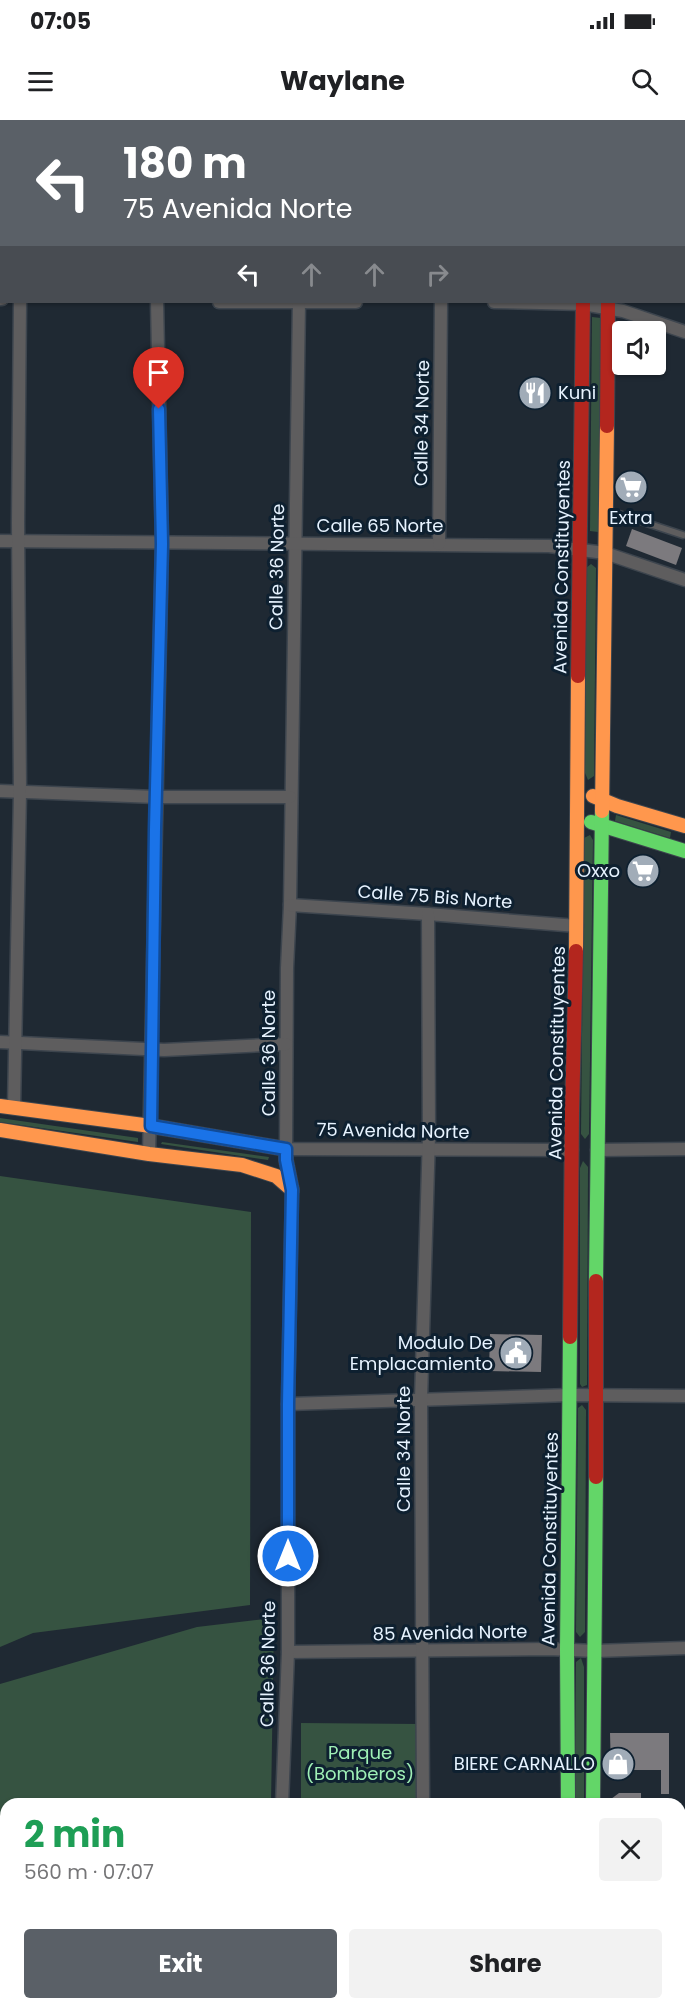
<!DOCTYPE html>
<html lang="en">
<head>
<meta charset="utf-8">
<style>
	:root { --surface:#fff; --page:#f2f2f2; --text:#202124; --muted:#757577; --accent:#5a6067 }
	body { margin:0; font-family:Poppins,sans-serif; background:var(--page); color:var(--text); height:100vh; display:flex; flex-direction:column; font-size:22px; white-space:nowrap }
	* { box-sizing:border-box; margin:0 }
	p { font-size:20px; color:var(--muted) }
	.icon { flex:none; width:33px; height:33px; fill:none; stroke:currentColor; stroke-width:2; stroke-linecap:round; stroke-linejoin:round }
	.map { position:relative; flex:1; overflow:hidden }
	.panel { position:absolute; left:0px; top:1678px; width:686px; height:212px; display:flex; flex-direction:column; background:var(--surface); border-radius:18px 18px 0 0; box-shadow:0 2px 4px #0004 }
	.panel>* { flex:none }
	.top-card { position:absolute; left:0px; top:0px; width:686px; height:183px; box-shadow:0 2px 4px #0004; background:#5a6067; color:#fff; overflow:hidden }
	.controls { position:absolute; left:612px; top:201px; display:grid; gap:12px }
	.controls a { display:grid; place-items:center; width:54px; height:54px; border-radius:6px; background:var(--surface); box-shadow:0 2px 4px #0004; font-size:30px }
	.pin { position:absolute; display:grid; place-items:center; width:51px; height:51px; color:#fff; margin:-62px -26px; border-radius:50% 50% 50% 0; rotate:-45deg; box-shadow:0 0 6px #0007 }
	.pin .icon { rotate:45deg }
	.me { position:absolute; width:66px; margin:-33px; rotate:0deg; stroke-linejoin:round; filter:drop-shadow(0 0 4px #0008) }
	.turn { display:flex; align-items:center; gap:21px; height:126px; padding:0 24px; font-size:27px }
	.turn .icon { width:78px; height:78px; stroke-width:2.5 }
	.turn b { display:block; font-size:42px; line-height:51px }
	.lanes { display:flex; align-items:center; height:57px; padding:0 24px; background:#0003; justify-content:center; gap:30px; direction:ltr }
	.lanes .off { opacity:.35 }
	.round { display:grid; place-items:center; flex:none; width:63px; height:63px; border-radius:6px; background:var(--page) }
	.summary { display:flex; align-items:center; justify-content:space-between; height:102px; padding:0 24px }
	h1 { font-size:36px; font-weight:700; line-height:45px; color:#1e9e55 }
	.primary-button { display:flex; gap:12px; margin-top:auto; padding:12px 24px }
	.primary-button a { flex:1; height:69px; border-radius:6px; background:var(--accent); color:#fff; font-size:24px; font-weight:700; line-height:69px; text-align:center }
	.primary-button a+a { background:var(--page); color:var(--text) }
	.status { display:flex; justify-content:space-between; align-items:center; height:42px; padding:0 30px; background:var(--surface); direction:ltr }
	.status svg { height:16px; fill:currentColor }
	header { display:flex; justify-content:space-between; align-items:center; height:78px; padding:0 24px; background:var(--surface); font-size:27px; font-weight:700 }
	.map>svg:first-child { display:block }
	.green { fill:#365341 }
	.building { fill:#7c7a7e }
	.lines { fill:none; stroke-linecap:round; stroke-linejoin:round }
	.lane-casing { stroke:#3d454e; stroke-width:9 }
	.street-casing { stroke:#3d454e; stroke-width:15 }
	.fast-casing { stroke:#3d454e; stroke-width:16 }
	.slow-casing { stroke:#3d454e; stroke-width:16 }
	.jam-casing { stroke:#3d454e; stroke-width:16 }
	.lane { stroke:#5e5d5e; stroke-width:6 }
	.street { stroke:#5e5d5e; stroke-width:12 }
	.fast { stroke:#63d668; stroke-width:14 }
	.slow { stroke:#ff974d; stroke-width:14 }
	.jam { stroke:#b3261e; stroke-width:14 }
	.route-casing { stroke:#114b97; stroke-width:15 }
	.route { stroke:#1a73e8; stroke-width:10 }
	.labels { text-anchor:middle; stroke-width:6; stroke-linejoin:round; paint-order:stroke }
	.poi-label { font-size:18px; fill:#e7f3ff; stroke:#0e2030; text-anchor:end }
	.street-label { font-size:18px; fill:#e7f3ff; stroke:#0e2030 }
	.park-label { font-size:18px; fill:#9ff0b6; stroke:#0e2030 }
</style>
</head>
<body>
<div class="status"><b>07:05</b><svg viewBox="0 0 49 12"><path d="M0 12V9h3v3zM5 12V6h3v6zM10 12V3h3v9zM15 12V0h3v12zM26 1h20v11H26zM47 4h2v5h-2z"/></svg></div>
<header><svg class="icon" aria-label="menu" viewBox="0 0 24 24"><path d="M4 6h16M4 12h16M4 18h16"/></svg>Waylane<svg class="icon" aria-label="search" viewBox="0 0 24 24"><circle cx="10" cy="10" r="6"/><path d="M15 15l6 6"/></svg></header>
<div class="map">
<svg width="685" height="1889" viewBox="0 0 685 1889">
	<rect width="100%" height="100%" fill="#1f2933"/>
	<!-- green -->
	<g class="green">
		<polygon points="592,197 601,198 598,412 590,411"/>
		<polygon points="591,444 596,448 594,656 588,660 585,653 586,448"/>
		<polygon points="616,695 671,712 670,718 615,701"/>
		<polygon points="590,715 593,720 589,1014 585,1019 581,1014 584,718"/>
		<polygon points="0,998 138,1018 138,1022 0,1002"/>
		<polygon points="162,1022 269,1037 268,1040 161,1024"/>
		<polygon points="583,1041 588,1047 587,1265 582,1267 580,1264 580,1048"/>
		<polygon points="0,1056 251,1092 250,1485 33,1513 0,1527"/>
		<polygon points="582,1285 586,1290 585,1512 580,1517 576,1512 578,1288"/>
		<polygon points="274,1498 271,1684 6,1684 6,1884 267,1884 267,1889 0,1889 0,1564 197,1507"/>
		<polygon points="581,1538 584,1547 584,1684 575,1684 576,1542"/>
		<polygon points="301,1603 419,1604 417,1684 301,1684"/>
	</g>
	<!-- building -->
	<g class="building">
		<polygon points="632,409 682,428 676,445 626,426"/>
		<polygon points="490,1214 542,1215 541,1252 489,1251"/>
		<polygon points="610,1613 669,1613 669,1674 661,1674 661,1650 611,1650"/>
		<polygon points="619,1673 641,1673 641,1684 611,1684 611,1679"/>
	</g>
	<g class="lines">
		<!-- lane casing -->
		<g class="lane-casing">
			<polyline id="lane" points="610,391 683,415"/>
		</g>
		<!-- street casing -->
		<g class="street-casing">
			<g id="street">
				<polyline points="18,0 18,2"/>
				<polyline points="161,2 161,0"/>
				<polyline points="300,2 300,0"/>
				<polyline points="442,2 442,0"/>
				<polyline points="0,179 2,179"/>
				<polyline points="219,182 356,182"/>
				<polyline points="299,182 290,785 287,848 286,1029 572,1030"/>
				<polyline points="494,182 583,184 623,191 685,212"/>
				<polyline points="0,421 549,426 605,433 685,460"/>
				<polyline points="439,424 441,182"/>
				<polyline points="0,671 156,677 290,677"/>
				<polyline points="290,785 428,794 577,806"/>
				<polyline points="0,922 164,930 286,924"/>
				<polyline points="14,988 20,672 18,403 20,182"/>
				<polyline points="597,1030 685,1029"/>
				<polyline points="149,1034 162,424 157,182"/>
				<polyline points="288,1284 570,1275 685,1276"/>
				<polyline points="288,1532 549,1529 595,1531 685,1528"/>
				<polyline points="282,1684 288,1532 288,1284 292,1070"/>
				<polyline points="423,1684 421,1279 429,1015 428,794"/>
				<polyline points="0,1722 6,1723"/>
				<polyline points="680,1777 685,1777"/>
				<polyline points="279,1884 279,1889"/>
				<polyline points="422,1889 422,1884"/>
			</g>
		</g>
		<!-- fast casing -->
		<g class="fast-casing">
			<g id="fast">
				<polyline points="610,0 610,2"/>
				<polyline points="591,702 685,731"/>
				<polyline points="596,1161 602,691"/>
				<polyline points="568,1684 567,1529 570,1217"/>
				<polyline points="593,1684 596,1357"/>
				<polyline points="592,1884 592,1889"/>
			</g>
		</g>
		<!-- slow casing -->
		<g class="slow-casing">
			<g id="slow">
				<polyline points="583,0 583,2"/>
				<polyline points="593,676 617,686 685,706"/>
				<polyline points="602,691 607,306"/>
				<polyline points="576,831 578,556"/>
				<polyline points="0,986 151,1006 286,1029 286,1040 292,1070"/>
				<polyline points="0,1010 149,1034 242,1045 276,1056 292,1070"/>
				<polyline points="566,1884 566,1889"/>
			</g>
		</g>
		<!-- jam casing -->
		<g class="jam-casing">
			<g id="jam">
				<polyline points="607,306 608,182"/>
				<polyline points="578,556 583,182"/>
				<polyline points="570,1217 572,992 576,831"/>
				<polyline points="596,1357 596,1161"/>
			</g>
		</g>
		<!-- lane -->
		<use href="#lane" class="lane"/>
		<!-- street -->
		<use href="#street" class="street"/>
		<!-- fast -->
		<use href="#fast" class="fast"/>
		<!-- slow -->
		<use href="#slow" class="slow"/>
		<!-- jam -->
		<use href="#jam" class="jam"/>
	</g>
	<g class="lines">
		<!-- route casing -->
		<g class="route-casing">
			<polyline id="route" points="159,289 162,424 155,709 151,1006 286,1029 286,1040 292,1070 288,1284 288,1436"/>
		</g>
		<!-- route -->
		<use href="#route" class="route"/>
	</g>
	<!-- icons -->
	<defs>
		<g id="restaurant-disc" transform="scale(1.725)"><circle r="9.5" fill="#a1acb8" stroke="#0e2030"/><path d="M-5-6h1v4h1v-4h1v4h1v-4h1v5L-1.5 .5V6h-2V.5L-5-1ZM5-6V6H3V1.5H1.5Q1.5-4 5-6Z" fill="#fff"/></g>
		<g id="supermarket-disc" transform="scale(1.725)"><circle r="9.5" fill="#a1acb8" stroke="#0e2030"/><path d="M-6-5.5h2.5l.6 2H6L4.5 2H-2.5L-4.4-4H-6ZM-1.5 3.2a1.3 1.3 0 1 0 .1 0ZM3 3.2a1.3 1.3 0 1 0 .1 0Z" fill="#fff"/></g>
		<g id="civic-disc" transform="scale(1.725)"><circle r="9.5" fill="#a1acb8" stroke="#0e2030"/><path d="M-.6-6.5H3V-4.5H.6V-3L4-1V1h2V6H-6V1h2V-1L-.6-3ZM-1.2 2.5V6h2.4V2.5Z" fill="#fff"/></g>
		<g id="shop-disc" transform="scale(1.725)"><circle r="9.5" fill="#a1acb8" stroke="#0e2030"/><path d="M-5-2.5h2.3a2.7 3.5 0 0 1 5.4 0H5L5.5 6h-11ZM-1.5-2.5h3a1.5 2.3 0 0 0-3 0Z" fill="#fff"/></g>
	</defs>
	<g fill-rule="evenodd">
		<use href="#restaurant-disc" x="535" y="273"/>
		<use href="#supermarket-disc" x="631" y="367"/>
		<use href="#supermarket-disc" x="643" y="751"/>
		<use href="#civic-disc" x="516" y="1233"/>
		<use href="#shop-disc" x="618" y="1644"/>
	</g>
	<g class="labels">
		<!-- poi labels -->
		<g class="poi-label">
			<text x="558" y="279" text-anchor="start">Kuni</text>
			<text x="631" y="404" text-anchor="middle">Extra</text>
			<text x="620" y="757">Oxxo</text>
			<text x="493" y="1229">Modulo De<tspan x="493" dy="21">Emplacamiento</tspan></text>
			<text x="595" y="1650">BIERE CARNALLO</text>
		</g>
		<!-- street labels -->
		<g class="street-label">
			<text transform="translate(422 303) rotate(-89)" y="6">Calle 34 Norte</text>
			<text x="380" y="412">Calle 65 Norte</text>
			<text transform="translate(277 447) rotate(-89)" y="6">Calle 36 Norte</text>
			<text transform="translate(562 447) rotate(-89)" y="6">Avenida Constituyentes</text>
			<text transform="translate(435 777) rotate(4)" y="6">Calle 75 Bis Norte</text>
			<text transform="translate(269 933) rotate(-90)" y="6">Calle 36 Norte</text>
			<text transform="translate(557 933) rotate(-89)" y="6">Avenida Constituyentes</text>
			<text transform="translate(393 1011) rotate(1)" y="6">75 Avenida Norte</text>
			<text transform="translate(404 1329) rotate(-90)" y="6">Calle 34 Norte</text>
			<text transform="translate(550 1419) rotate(-89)" y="6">Avenida Constituyentes</text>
			<text transform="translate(450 1513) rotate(-1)" y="6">85 Avenida Norte</text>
			<text transform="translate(268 1544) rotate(-89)" y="6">Calle 36 Norte</text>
		</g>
		<!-- park labels -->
		<g class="park-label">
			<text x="360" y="1639">Parque<tspan x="360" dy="21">(Bomberos)</tspan></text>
		</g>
	</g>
</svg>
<div class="controls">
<a><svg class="icon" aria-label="sound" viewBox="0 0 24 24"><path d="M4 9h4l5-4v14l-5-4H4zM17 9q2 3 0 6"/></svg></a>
</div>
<div class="pin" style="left:159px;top:289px;background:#d93025"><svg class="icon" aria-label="arrive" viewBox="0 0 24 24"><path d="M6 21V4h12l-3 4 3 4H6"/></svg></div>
<svg class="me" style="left:288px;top:1436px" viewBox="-20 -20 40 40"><circle r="17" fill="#1a73e8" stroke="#fff" stroke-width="3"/><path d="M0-11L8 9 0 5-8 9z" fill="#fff"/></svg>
<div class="top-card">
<div class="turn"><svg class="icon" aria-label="left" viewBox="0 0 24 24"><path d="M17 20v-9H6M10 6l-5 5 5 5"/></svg><div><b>180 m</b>75 Avenida Norte</div></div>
<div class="lanes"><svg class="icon" aria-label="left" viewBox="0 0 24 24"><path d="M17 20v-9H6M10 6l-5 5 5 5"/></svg><svg class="icon off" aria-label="ahead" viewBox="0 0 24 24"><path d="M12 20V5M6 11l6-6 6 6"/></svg><svg class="icon off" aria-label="ahead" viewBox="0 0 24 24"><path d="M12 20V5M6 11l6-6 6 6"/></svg><svg class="icon off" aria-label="right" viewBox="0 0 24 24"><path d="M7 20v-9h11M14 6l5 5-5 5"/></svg></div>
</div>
<section class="panel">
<div class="summary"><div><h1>2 min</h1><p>560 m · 07:07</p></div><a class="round"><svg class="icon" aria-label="close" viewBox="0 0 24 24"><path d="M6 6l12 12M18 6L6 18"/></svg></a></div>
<div class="primary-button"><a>Exit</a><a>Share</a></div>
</section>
</div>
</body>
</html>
